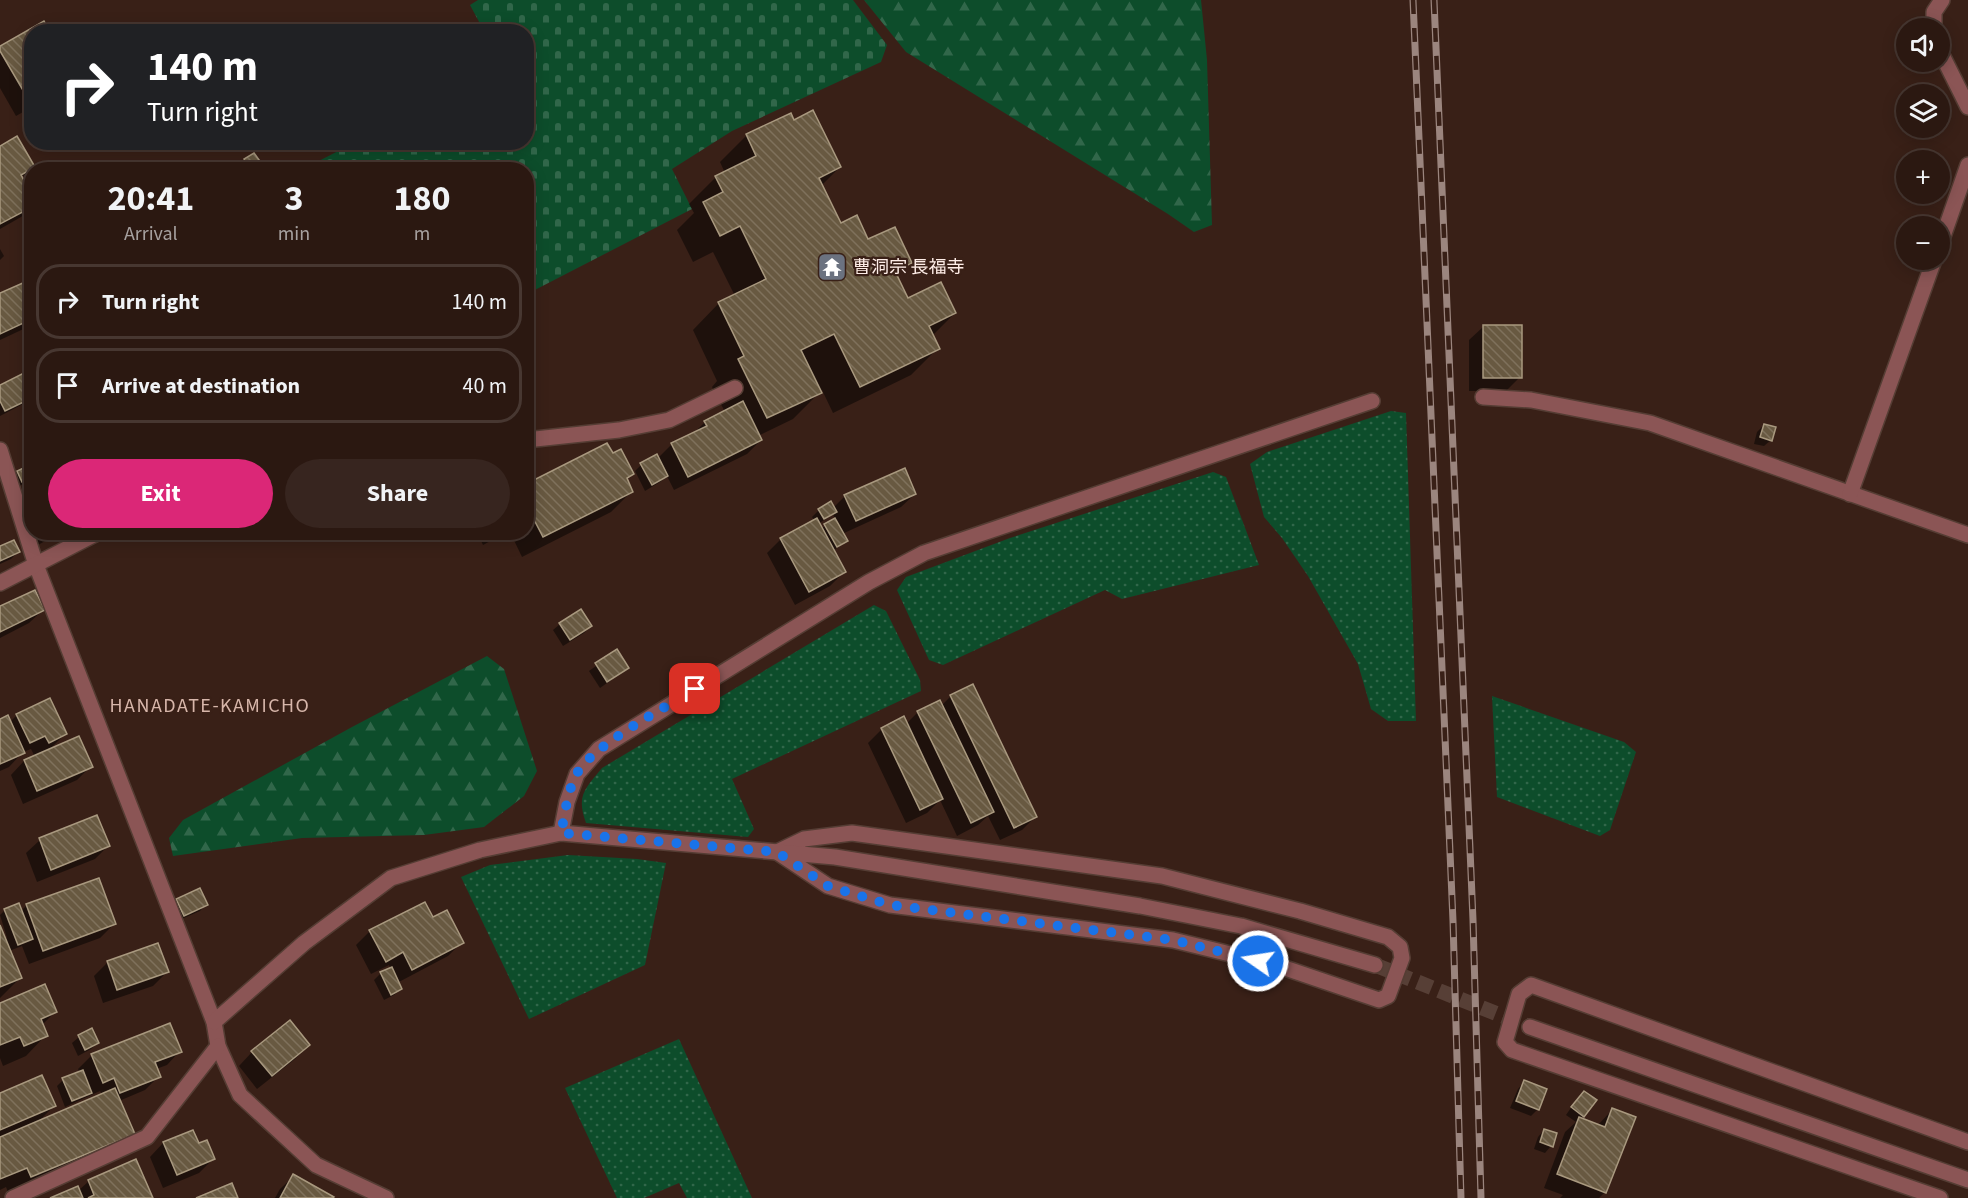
<!DOCTYPE html>
<html lang="en">
<head>
<meta charset="utf-8">
<style>
	:root { --surface:#2b1811; --page:#37251f; --text:#f1f3f6; --muted:#a6a09f; --line:#473731; --accent:#db2777 }
	body { margin:0; font-family:"Source Sans 3","Noto Sans JP",sans-serif; background:var(--page); color:var(--text); height:100vh; display:flex; flex-direction:column; font-size:22px; white-space:nowrap }
	* { box-sizing:border-box; margin:0 }
	p { font-size:20px; color:var(--muted) }
	.icon { flex:none; width:33px; height:33px; fill:none; stroke:currentColor; stroke-width:2; stroke-linecap:round; stroke-linejoin:round }
	.map { position:relative; flex:1; overflow:hidden }
	.panel { position:absolute; left:24px; top:162px; width:510px; height:378px; display:flex; flex-direction:column; background:var(--surface); border-radius:24px; box-shadow:0 3px 15px #0003,0 0 0 2px var(--line) }
	.panel>* { flex:none }
	.hud { position:absolute; left:24px; top:24px; width:510px; height:126px; border-radius:24px; box-shadow:0 3px 15px #0003,0 0 0 2px var(--line); background:#202124; color:#fff; overflow:hidden }
	.tools { position:absolute; left:1896px; top:18px; display:grid; gap:12px }
	.tools a { display:grid; place-items:center; width:54px; height:54px; border-radius:50%; background:var(--surface); box-shadow:0 3px 15px #0003,0 0 0 2px var(--line); font-size:30px }
	.pin { position:absolute; display:grid; place-items:center; width:51px; height:51px; color:#fff; margin:-26px; border-radius:12px; box-shadow:0 3px 9px #0006 }
	.me { position:absolute; width:66px; margin:-33px; rotate:283deg; stroke-linejoin:round; filter:drop-shadow(0 0 4px #0008) }
	.turn { display:flex; align-items:center; gap:21px; height:126px; padding:0 24px; font-size:27px }
	.turn .icon { width:78px; height:78px; stroke-width:2.5 }
	.turn b { display:block; font-size:42px; line-height:51px }
	.eta { display:flex; justify-content:space-evenly; align-items:center; height:102px; text-align:center }
	.eta b { font-size:36px; font-weight:700; line-height:42px }
	.action { display:flex; gap:12px; margin-top:auto; padding:12px 24px }
	.action a { flex:1; height:69px; border-radius:36px; background:var(--accent); color:#fff; font-size:24px; font-weight:700; line-height:69px; text-align:center }
	.action a+a { background:var(--page); color:var(--text) }
	ul { padding:0; list-style:none }
	li { display:flex; align-items:center; gap:18px; height:75px; margin:0 12px 9px; padding:0 12px; border:3px solid var(--line); border-radius:24px }
	li div { flex:1 }
	li b { display:block; font-size:22px }
	li em { font-style:normal }
	.map>svg:first-child { display:block }
	.grass { fill:url(#grass-dots) }
	.forest { fill:url(#forest-firs) }
	.cemetery { fill:url(#cemetery-stones) }
	.shadow { fill:#0007; fill-rule:evenodd }
	.building { fill:url(#building-back-hatch); stroke:#a9997f; stroke-width:1.5 }
	.lines { fill:none; stroke-linecap:round; stroke-linejoin:round }
	.street-tunnel { stroke:#573f36; stroke-width:15; stroke-dasharray:15 8; stroke-linecap:butt }
	.street-casing { stroke:#553d34; stroke-width:18 }
	.street { stroke:#8b5555; stroke-width:15 }
	.rail-casing { stroke:#9b857e; stroke-width:7 }
	.rail { stroke:#392017; stroke-width:4.5; stroke-dasharray:14; stroke-linecap:butt }
	.route { stroke:#1a73e8; stroke-width:10; stroke-dasharray:0 18 }
	.labels { text-anchor:middle; stroke-width:4.5; stroke-linejoin:round; paint-order:stroke }
	.poi-label { font-size:18px; fill:#feede7; stroke:#392017; text-anchor:start }
	.neighbourhood-label { font-size:20px; letter-spacing:1.5px; fill:#d7b6aa; stroke:#392017 }
</style>
</head>
<body>
<div class="map">
<svg width="1968" height="1198" viewBox="0 0 1968 1198">
	<defs>
		<pattern id="grass-dots" width="8" height="8" patternUnits="userSpaceOnUse" patternTransform="scale(1.5)"><rect width="8" height="8" fill="#0d4d2b"/><path d="M2 2h.1M6 6h.1" fill="none" stroke="#31674a" stroke-width="1.8" stroke-linecap="round"/></pattern>
		<pattern id="forest-firs" width="22" height="20" patternUnits="userSpaceOnUse" patternTransform="scale(1.5)"><rect width="22" height="20" fill="#0d4d2b"/><path d="M5 1l3.5 6h-7zM16 11l3.5 6h-7z" fill="#31674a"/></pattern>
		<pattern id="cemetery-stones" width="16" height="16" patternUnits="userSpaceOnUse" patternTransform="scale(1.5)"><rect width="16" height="16" fill="#0d4d2b"/><path d="M2 7V4a2 2 0 0 1 4 0v3zM10 15v-3a2 2 0 0 1 4 0v3z" fill="#31674a"/></pattern>
		<pattern id="building-back-hatch" width="6" height="6" patternUnits="userSpaceOnUse" patternTransform="scale(1.5)"><rect width="6" height="6" fill="#685941"/><path d="M-1 5l2 2M0 0l6 6M5-1l2 2" fill="none" stroke="#7f715c"/></pattern>
	</defs>
	<rect width="100%" height="100%" fill="#392017"/>
	<!-- grass -->
	<g class="grass">
		<polygon points="1391,411 1406,413 1416,721 1388,721 1371,709 1358,664 1308,576 1282,538 1264,517 1250,464 1267,452"/>
		<polygon points="1213,472 1226,477 1259,565 1122,599 1105,590 943,665 929,660 897,590 906,577 1010,538"/>
		<path d="M874 605 886 611 920 680 921 691 732 779 754 829 748 837 586 823C576 795 585 789 602 768Z"/>
		<polygon points="1492,696 1624,742 1636,752 1610,830 1600,836 1497,797"/>
		<polygon points="568,855 637,859 666,863 645,965 529,1019 461,877 490,865"/>
		<polygon points="679,1039 752,1198 687,1198 679,1183 644,1198 617,1198 565,1088"/>
	</g>
	<!-- forest -->
	<g class="forest">
		<polygon points="864,0 1201,0 1207,60 1212,225 1194,232 1168,214 906,52"/>
		<polygon points="487,656 504,669 537,771 524,796 484,827 424,835 302,838 173,856 169,838 183,820 352,727"/>
	</g>
	<!-- cemetery -->
	<polygon class="cemetery" points="478,0 853,0 887,45 881,62 732,131 672,169 692,209 527,294 526,170 303,169 354,143 526,142 526,32 484,31 470,5"/>
	<!-- shadow -->
	<g class="shadow">
		<polygon points="43,23 32,32 32,107 16,116 0,88 0,48"/>
		<polygon points="790,115 794,122 840,167 821,186 840,225 867,241 910,262 896,277 907,300 955,313 932,336 938,348 911,375 833,413 822,390 793,419 758,436 761,440 747,454 674,490 667,476 660,482 645,491 635,471 641,465 657,459 672,444 692,435 705,422 725,412 712,387 717,381 693,330 719,303 735,296 713,252 693,262 677,230 694,213 689,204 716,177 725,173 720,162 747,135"/>
		<polygon points="0,148 33,167 21,178 32,207 21,217 0,229"/>
		<polygon points="245,160 260,164 255,170 240,170 238,167"/>
		<polygon points="0,249 4,256 0,260"/>
		<polygon points="32,280 32,325 0,340 0,295"/>
		<polygon points="1483,327 1520,377 1506,391 1469,391 1469,340"/>
		<polygon points="0,387 32,398 27,402 0,416"/>
		<polygon points="1764,425 1771,440 1764,446 1754,444 1757,432"/>
		<polygon points="612,455 632,474 626,480 632,491 611,512 522,557 510,532 526,532 526,486"/>
		<polygon points="32,466 32,480 15,488 11,478 18,472"/>
		<path d="M915 494 901 507 842 534 846 540 833 551 844 572 830 586 795 605 767 553 781 539 815 521 812 517 819 510 833 508 845 496ZM833 514 835 519 821 529 818 524Z"/>
		<polygon points="32,506 32,532 62,532 36,546 21,516"/>
		<polygon points="477,532 507,532 483,545"/>
		<polygon points="0,548 18,552 11,559 0,564"/>
		<polygon points="0,608 43,610 29,623 0,638"/>
		<polygon points="560,624 591,626 584,633 563,646 553,630"/>
		<polygon points="617,651 628,668 600,688 589,671"/>
		<polygon points="951,696 1036,816 1022,830 1000,840 988,816 978,825 957,836 940,800 927,813 906,823 868,743 882,729 906,724 918,712 942,705"/>
		<polygon points="17,715 65,734 49,750 91,766 77,780 23,804 11,775 24,761 35,757 31,749 23,752 9,767 0,771 0,720 9,723"/>
		<polygon points="40,840 108,846 95,859 37,882 26,853"/>
		<polygon points="98,879 114,924 100,938 29,964 22,946 9,951 20,978 0,998 0,929 4,939 7,938 0,915 5,910 20,912 26,906"/>
		<polygon points="177,900 206,904 200,911 177,921 170,907"/>
		<polygon points="370,931 462,942 448,956 397,983 400,989 394,995 384,1000 374,980 381,973 391,969 389,965 371,974 356,945"/>
		<polygon points="108,962 167,972 153,986 103,1003 94,976"/>
		<polygon points="0,1004 55,1012 42,1025 46,1035 26,1056 3,1066 0,1058"/>
		<polygon points="92,1030 98,1043 91,1049 78,1056 72,1043 79,1037"/>
		<polygon points="308,1045 295,1059 257,1089 239,1066 252,1052"/>
		<polygon points="180,1051 167,1065 156,1069 159,1076 145,1090 119,1101 133,1133 112,1154 10,1197 6,1187 0,1190 0,1094 54,1106 38,1122 102,1095 100,1091 65,1107 57,1086 63,1080 80,1073 78,1069 92,1055"/>
		<polygon points="1524,1082 1538,1109 1531,1116 1510,1108 1518,1089"/>
		<polygon points="1577,1099 1583,1116 1580,1119 1597,1126 1612,1110 1605,1192 1599,1198 1560,1198 1563,1195 1544,1188 1565,1132 1576,1122 1566,1115"/>
		<polygon points="1544,1130 1551,1146 1545,1153 1534,1149 1538,1137"/>
		<polygon points="193,1132 198,1145 213,1159 199,1173 163,1188 150,1157 163,1143"/>
		<polygon points="294,1176 331,1198 275,1198 280,1189"/>
		<polygon points="89,1181 152,1198 53,1198 78,1191"/>
	</g>
	<!-- building -->
	<g class="building">
		<polygon points="44,21 50,32 32,32 31,104 0,51 0,46"/>
		<polygon points="813,110 841,167 819,178 841,223 857,215 868,239 895,227 912,263 895,271 908,298 941,282 956,313 929,326 940,349 860,387 834,334 801,350 822,393 767,418 738,359 744,356 718,302 766,279 740,226 720,236 703,202 723,192 715,176 756,156 746,134 791,113 794,120"/>
		<polygon points="17,136 35,167 21,175 32,194 32,207 0,224 0,146"/>
		<polygon points="254,153 262,164 250,170 244,159"/>
		<polygon points="32,279 32,319 0,334 0,293"/>
		<rect x="1483" y="325" width="39" height="53"/>
		<polygon points="24,373 32,388 32,398 5,411 0,401 0,385"/>
		<polygon points="743,401 762,440 688,477 671,443 707,426 704,421"/>
		<polygon points="1764,424 1776,427 1772,441 1760,437"/>
		<polygon points="607,443 613,453 621,449 634,474 627,478 633,492 543,537 530,512 526,514 526,484"/>
		<polygon points="657,454 668,476 652,485 640,463"/>
		<polygon points="32,464 32,478 22,482 17,471"/>
		<polygon points="905,468 916,494 856,521 844,495"/>
		<polygon points="831,501 837,512 824,519 818,509"/>
		<polygon points="817,518 846,572 809,592 780,538"/>
		<polygon points="835,518 848,541 837,547 824,524"/>
		<polygon points="14,540 20,552 0,561 0,546"/>
		<polygon points="35,590 45,610 0,632 0,606"/>
		<polygon points="581,609 592,626 570,640 559,623"/>
		<polygon points="617,649 629,668 607,682 595,663"/>
		<polygon points="973,684 1037,817 1014,828 950,695"/>
		<polygon points="50,698 67,734 49,743 45,736 30,743 16,714"/>
		<polygon points="940,700 994,812 971,823 917,711"/>
		<polygon points="8,715 25,753 0,764 0,719"/>
		<polygon points="904,716 943,799 920,810 881,728"/>
		<polygon points="79,736 93,767 37,791 24,760"/>
		<polygon points="97,815 110,846 51,870 39,838"/>
		<polygon points="99,878 116,924 43,951 26,904"/>
		<polygon points="200,888 208,905 184,916 176,899"/>
		<polygon points="425,902 433,917 447,910 464,943 412,970 403,952 386,962 369,930"/>
		<polygon points="19,903 33,939 18,945 4,909"/>
		<polygon points="0,925 22,978 0,987"/>
		<polygon points="158,943 169,972 117,990 107,961"/>
		<polygon points="392,967 402,989 391,995 380,972"/>
		<polygon points="45,984 57,1012 41,1019 48,1036 24,1046 20,1037 0,1045 0,1003"/>
		<polygon points="290,1020 310,1045 272,1076 251,1051"/>
		<polygon points="170,1023 182,1052 155,1062 161,1077 120,1093 114,1078 103,1083 91,1054"/>
		<polygon points="92,1028 99,1043 85,1050 78,1035"/>
		<polygon points="83,1070 92,1093 72,1101 62,1078"/>
		<polygon points="42,1075 56,1106 0,1130 0,1093"/>
		<polygon points="1524,1080 1547,1089 1539,1110 1516,1101"/>
		<polygon points="115,1088 135,1134 31,1177 27,1168 0,1179 0,1137"/>
		<polygon points="1584,1091 1597,1100 1584,1117 1571,1107"/>
		<polygon points="1612,1108 1636,1117 1606,1193 1557,1174 1579,1117 1605,1127"/>
		<polygon points="1544,1129 1557,1133 1553,1147 1540,1142"/>
		<polygon points="193,1130 199,1143 207,1140 215,1159 177,1175 163,1142"/>
		<polygon points="136,1159 153,1198 88,1198 94,1195 88,1180"/>
		<polygon points="293,1174 334,1197 333,1198 280,1198"/>
		<polygon points="232,1183 238,1198 196,1198"/>
		<polygon points="78,1186 83,1198 50,1198"/>
	</g>
	<g class="lines">
		<!-- street-tunnel -->
		<polyline class="street-tunnel" points="1375,965 1530,1027"/>
		<!-- street casing -->
		<g class="street-casing">
			<g id="street">
				<polyline points="1934,28 1934,12 1942,0"/>
				<polyline points="1940,51 1968,107"/>
				<polyline points="1940,245 1968,165"/>
				<polyline points="1483,397 1531,400 1650,423 1968,535"/>
				<polyline points="526,440 619,430 669,420 735,388"/>
				<polyline points="0,450 36,565 214,1022 218,1046 240,1095 316,1165 386,1198"/>
				<polyline points="1850,494 1934,260"/>
				<polyline points="0,583 99,532"/>
				<polyline points="561,833 567,802 577,774 599,749 869,582 924,553 1372,401"/>
				<polygon points="852,833 1162,876 1300,911 1388,937 1400,947 1402,958 1388,996 1379,1000 1279,966 1173,940 890,905 828,886 777,852 804,839"/>
				<polyline points="214,1022 304,943 391,878 480,850 561,833 835,857 1140,906 1241,926 1375,965"/>
				<polyline points="1530,1027 1968,1180"/>
				<polyline points="13,1198 147,1137 218,1046"/>
				<polyline points="1940,1198 1512,1050 1505,1042 1519,994 1531,985 1968,1142"/>
			</g>
		</g>
		<!-- street -->
		<use href="#street" class="street"/>
		<!-- rail casing -->
		<g class="rail-casing">
			<g id="rail">
				<polyline points="1413,0 1453,921 1461,1198"/>
				<polyline points="1434,0 1473,920 1481,1198"/>
			</g>
		</g>
		<!-- rail -->
		<use href="#rail" class="rail"/>
	</g>
	<g class="lines">
		<!-- route -->
		<path class="route" d="M695 689C665 708 591 746 576 775 567 793 565 814 561 833L777 852 828 886 890 905 1173 940 1258 961"/>
	</g>
	<!-- icons -->
	<defs>
		<g id="temple-square" transform="scale(1.5)"><rect x="-9" y="-9" width="18" height="18" rx="4" fill="#6b7280" stroke="#392017"/><path d="M0-6L5-2H3V0L6.5 2.5H4V6H1.5V3h-3V6H-4V2.5H-6.5L-3 0V-2H-5Z" fill="#fff"/></g>
	</defs>
	<g fill-rule="evenodd">
		<use href="#temple-square" x="832" y="267"/>
	</g>
	<g class="labels">
		<!-- poi labels -->
		<g class="poi-label">
			<text x="853" y="273">曹洞宗 長福寺</text>
		</g>
		<!-- neighbourhood labels -->
		<g class="neighbourhood-label">
			<text x="210" y="712">HANADATE-KAMICHO</text>
		</g>
	</g>
</svg>
<div class="tools">
<a><svg class="icon" aria-label="sound" viewBox="0 0 24 24"><path d="M4 9h4l5-4v14l-5-4H4zM17 9q2 3 0 6"/></svg></a>
<a><svg class="icon" aria-label="layers" viewBox="0 0 24 24"><path d="M12 4l9 5-9 5-9-5zM3 14l9 5 9-5"/></svg></a>
<a>+</a>
<a>−</a>
</div>
<div class="pin" style="left:695px;top:689px;background:#d93025"><svg class="icon" aria-label="arrive" viewBox="0 0 24 24"><path d="M6 21V4h12l-3 4 3 4H6"/></svg></div>
<svg class="me" style="left:1258px;top:961px" viewBox="-20 -20 40 40"><circle r="17" fill="#1a73e8" stroke="#fff" stroke-width="3"/><path d="M0-11L8 9 0 5-8 9z" fill="#fff"/></svg>
<div class="hud">
<div class="turn"><svg class="icon" aria-label="right" viewBox="0 0 24 24"><path d="M7 20v-9h11M14 6l5 5-5 5"/></svg><div><b>140 m</b>Turn right</div></div>
</div>
<section class="panel">
<div class="eta">
<div><b>20:41</b><p>Arrival</p></div>
<div><b>3</b><p>min</p></div>
<div><b>180</b><p>m</p></div>
</div>
<ul>
<li><svg class="icon" aria-label="right" viewBox="0 0 24 24"><path d="M7 20v-9h11M14 6l5 5-5 5"/></svg><div><b>Turn right</b></div><em>140 m</em></li>
<li><svg class="icon" aria-label="arrive" viewBox="0 0 24 24"><path d="M6 21V4h12l-3 4 3 4H6"/></svg><div><b>Arrive at destination</b></div><em>40 m</em></li>
</ul>
<div class="action"><a>Exit</a><a>Share</a></div>
</section>
</div>
</body>
</html>
